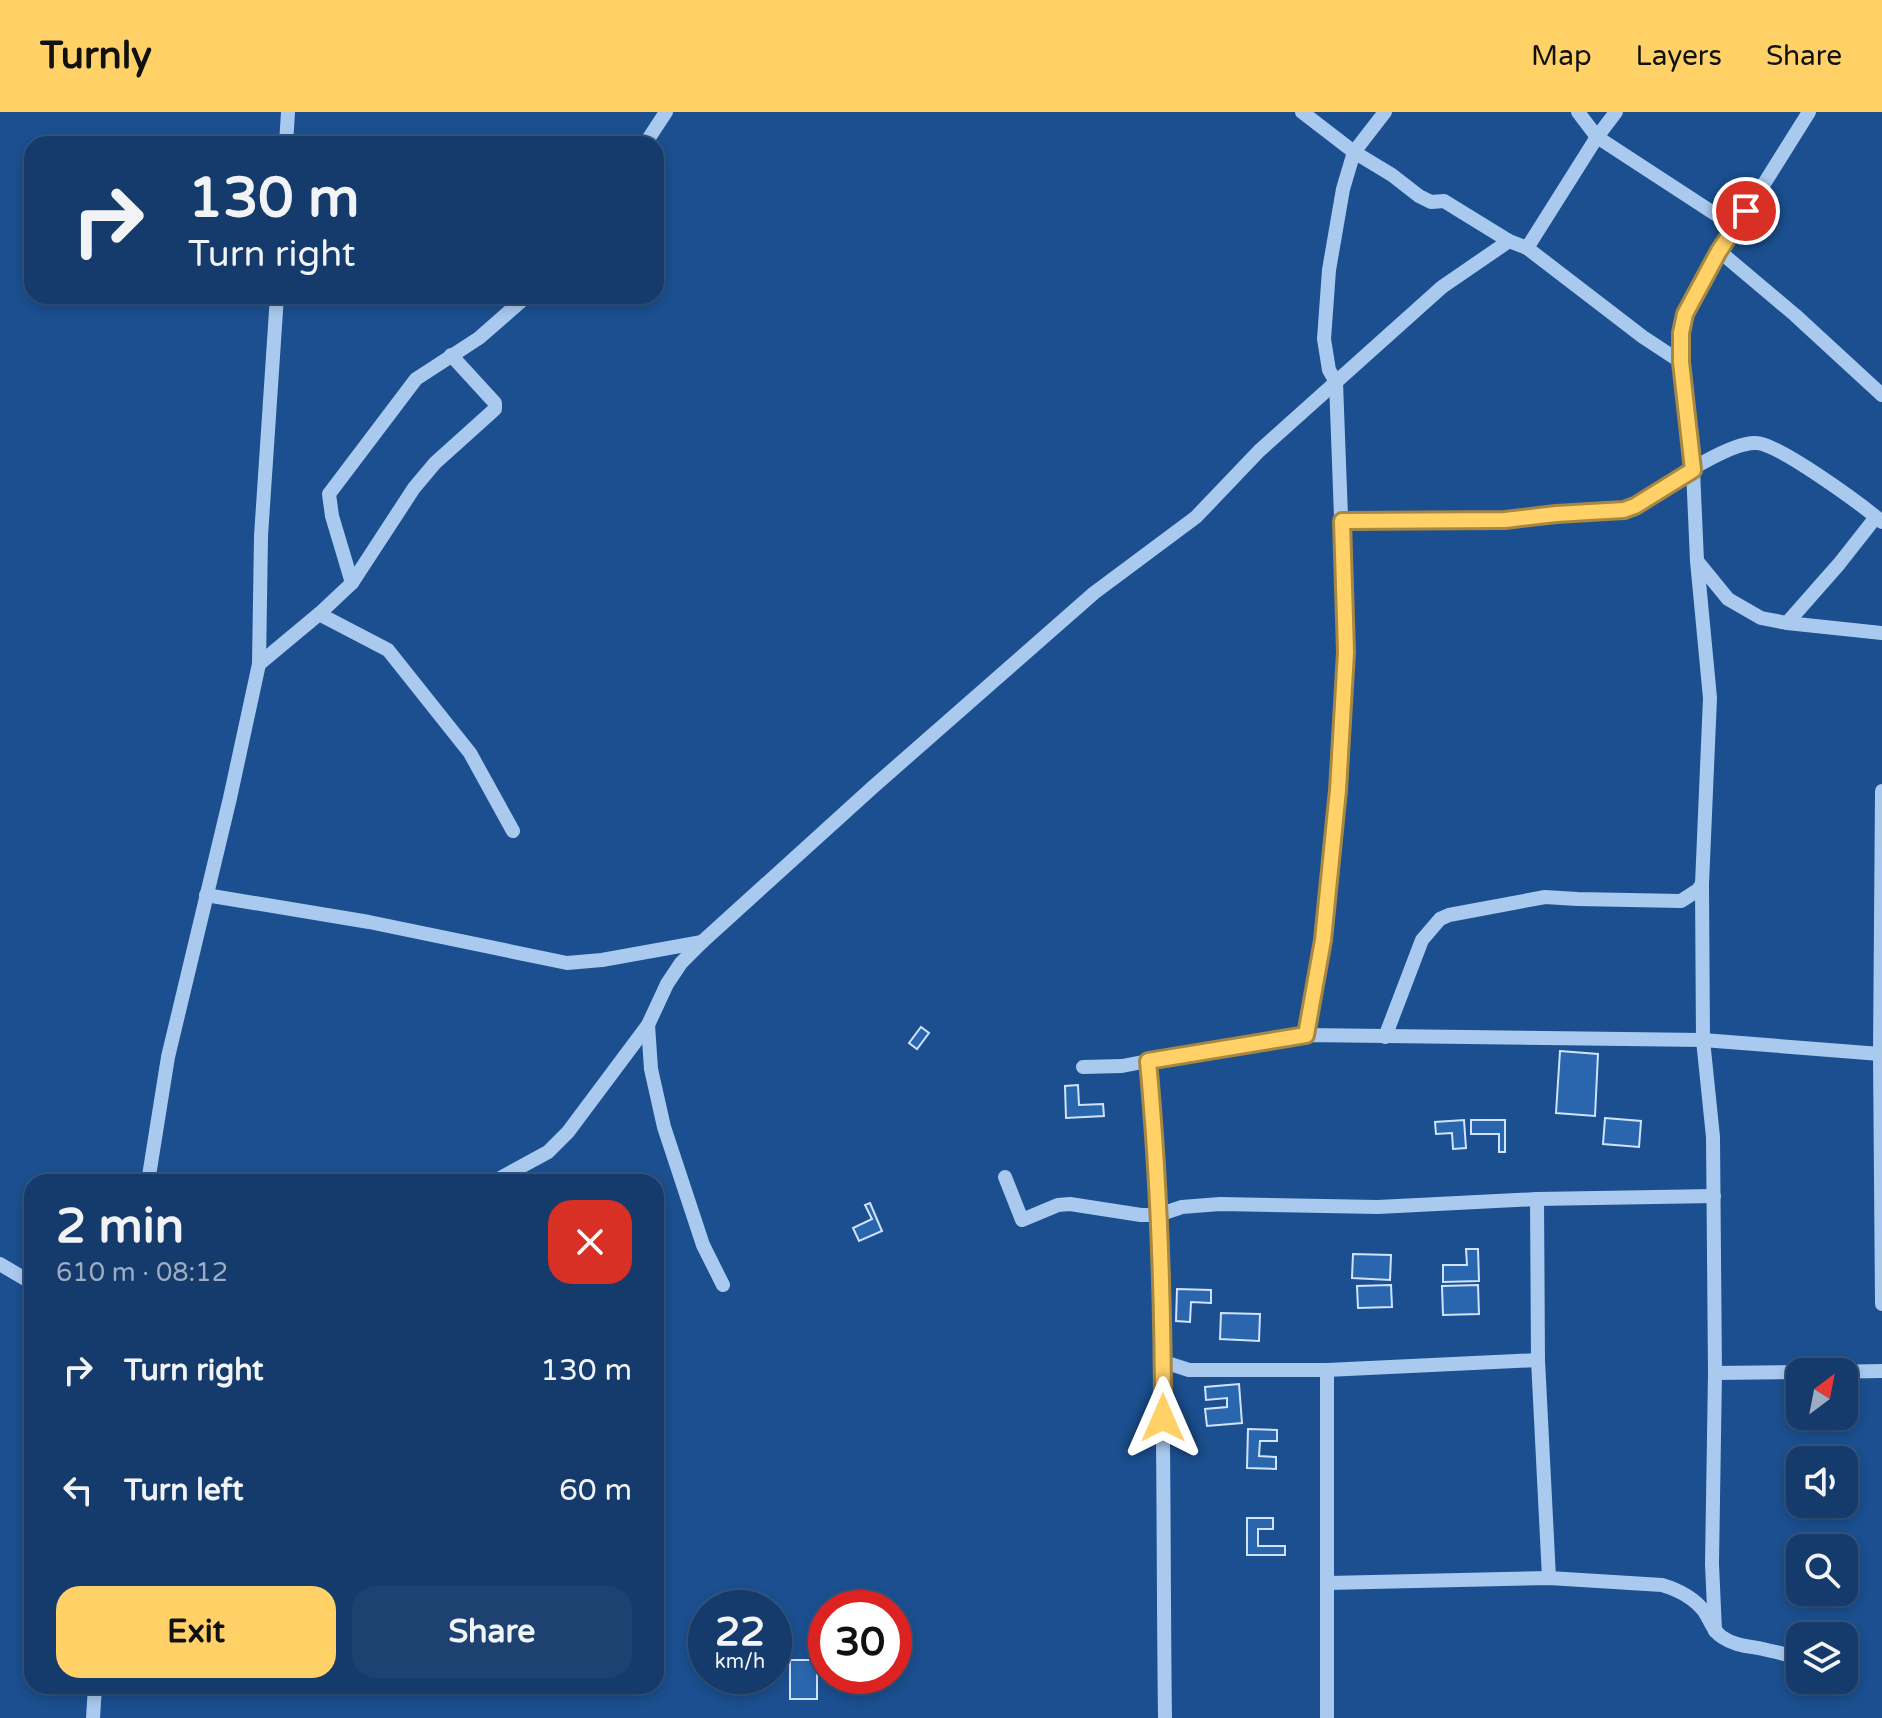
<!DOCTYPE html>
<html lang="en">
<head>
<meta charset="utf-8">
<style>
	:root { --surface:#143b6b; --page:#1d4271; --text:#f1f3f6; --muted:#9dadc1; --line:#33557e; --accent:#ffd166 }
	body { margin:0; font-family:"Varela Round",sans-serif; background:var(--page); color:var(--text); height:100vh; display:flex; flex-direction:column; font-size:30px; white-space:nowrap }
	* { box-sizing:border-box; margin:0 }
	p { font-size:26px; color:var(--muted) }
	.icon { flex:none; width:44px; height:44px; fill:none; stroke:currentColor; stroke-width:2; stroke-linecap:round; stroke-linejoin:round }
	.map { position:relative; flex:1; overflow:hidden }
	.panel { position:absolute; left:24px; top:1062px; width:640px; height:520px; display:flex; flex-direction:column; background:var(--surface); border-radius:24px; box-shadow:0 4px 12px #0003,0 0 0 2px var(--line) }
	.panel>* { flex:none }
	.banner { position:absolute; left:24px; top:24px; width:640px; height:168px; border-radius:24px; box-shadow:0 4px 12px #0003,0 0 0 2px var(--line); background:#143b6b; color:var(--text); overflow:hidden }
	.needle { width:52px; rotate:32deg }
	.controls { position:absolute; left:1786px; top:1246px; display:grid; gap:16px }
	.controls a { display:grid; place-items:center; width:72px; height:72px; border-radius:16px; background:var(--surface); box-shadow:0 4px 12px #0003,0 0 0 2px var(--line); font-size:40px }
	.speed { position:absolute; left:688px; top:1478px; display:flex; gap:16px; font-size:40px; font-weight:700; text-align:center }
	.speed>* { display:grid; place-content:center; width:104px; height:104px; border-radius:50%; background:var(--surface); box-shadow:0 4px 12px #0003,0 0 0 2px var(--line); line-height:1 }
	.speed small { font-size:20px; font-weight:400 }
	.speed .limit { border:12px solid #d22; background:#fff; color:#111 }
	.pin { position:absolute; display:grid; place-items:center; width:68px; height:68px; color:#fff; margin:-34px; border:4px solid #fff; border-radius:50%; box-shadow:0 2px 8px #0007 }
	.me { position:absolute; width:88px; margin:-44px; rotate:0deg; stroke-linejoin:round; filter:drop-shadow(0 0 6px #0008) }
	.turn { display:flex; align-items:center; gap:28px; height:168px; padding:0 32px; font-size:36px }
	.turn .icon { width:104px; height:104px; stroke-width:2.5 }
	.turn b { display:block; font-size:56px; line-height:68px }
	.round { display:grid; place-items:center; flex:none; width:84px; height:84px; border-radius:24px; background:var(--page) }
	.headline { display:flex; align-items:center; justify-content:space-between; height:136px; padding:0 32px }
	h1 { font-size:48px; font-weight:700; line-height:60px }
	.action { display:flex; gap:16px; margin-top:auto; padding:16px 32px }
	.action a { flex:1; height:92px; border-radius:24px; background:var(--accent); color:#111; font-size:32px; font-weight:700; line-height:92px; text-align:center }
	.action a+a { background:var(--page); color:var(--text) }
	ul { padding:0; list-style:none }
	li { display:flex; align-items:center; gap:24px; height:120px; padding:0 32px }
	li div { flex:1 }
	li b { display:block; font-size:30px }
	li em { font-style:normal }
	header { display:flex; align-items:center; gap:48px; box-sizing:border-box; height:112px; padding:0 40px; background:var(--accent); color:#111 }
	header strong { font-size:38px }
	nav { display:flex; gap:44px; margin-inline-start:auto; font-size:28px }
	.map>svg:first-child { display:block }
	.building { fill:#2a66ad; stroke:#cfe3fa; stroke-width:2 }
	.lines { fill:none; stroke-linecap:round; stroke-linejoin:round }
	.minor { stroke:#a9c9ee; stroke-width:14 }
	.route-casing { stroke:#a68842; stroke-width:20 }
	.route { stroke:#ffd166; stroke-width:14 }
</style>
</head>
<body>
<header>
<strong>Turnly</strong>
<nav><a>Map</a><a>Layers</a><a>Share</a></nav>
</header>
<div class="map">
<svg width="1882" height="1606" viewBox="0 0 1882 1606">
	<rect width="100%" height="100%" fill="#1b4f8f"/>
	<!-- building -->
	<g class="building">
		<polygon points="921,915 929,921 917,937 909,931"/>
		<polygon points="1560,939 1598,942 1595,1004 1556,1001"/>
		<polygon points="1078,973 1079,993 1103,992 1104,1004 1066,1006 1065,974"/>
		<polygon points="1605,1006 1641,1009 1639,1035 1603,1032"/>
		<polygon points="1464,1008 1466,1036 1453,1037 1452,1021 1436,1022 1435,1010"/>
		<polygon points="1471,1008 1505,1008 1505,1040 1499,1040 1499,1022 1471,1022"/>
		<polygon points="870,1091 882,1119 859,1129 853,1116 872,1107 865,1093"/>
		<polygon points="1466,1137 1478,1137 1479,1169 1443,1170 1443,1153 1467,1153"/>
		<polygon points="1353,1142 1391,1143 1390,1168 1352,1166"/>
		<polygon points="1391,1173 1392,1195 1358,1196 1357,1174"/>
		<polygon points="1478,1173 1479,1202 1443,1203 1442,1174"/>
		<polygon points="1177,1177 1211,1178 1211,1191 1191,1190 1190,1210 1176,1209"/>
		<polygon points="1221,1201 1260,1202 1259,1229 1220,1227"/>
		<polygon points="1239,1272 1242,1311 1207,1314 1205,1297 1227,1295 1227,1286 1206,1288 1205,1275"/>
		<polygon points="1248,1317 1277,1318 1277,1329 1260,1329 1259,1344 1276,1345 1276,1357 1247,1356"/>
		<polygon points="1247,1406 1273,1406 1273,1417 1258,1417 1258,1434 1285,1434 1285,1443 1247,1443"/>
		<rect x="790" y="1548" width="27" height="39"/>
	</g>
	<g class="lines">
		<!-- minor -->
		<g class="minor">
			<polyline points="1302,0 1354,40 1392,63 1419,84 1431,90 1444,89 1509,129 1527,136 1643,225 1681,250"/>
			<polyline points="1578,0 1597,25 1735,115"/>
			<polyline points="1809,0 1757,83 1719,139 1685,202 1681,221 1681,250 1693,358 1697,449 1728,487 1761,506 1787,511 1882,521"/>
			<polyline points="286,32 288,0"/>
			<polyline points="645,32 666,0"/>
			<polyline points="1527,136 1597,25 1616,0"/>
			<polyline points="1719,139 1795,203 1882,283"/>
			<path d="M1342 409 1505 408 1556 402 1624 398 1635 394C1661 377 1726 330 1756 331 1778 331 1862 393 1882 410"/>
			<polyline points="1697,449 1710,586 1702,772 1703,928 1713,1025 1715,1261 1712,1452 1715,1519"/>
			<polyline points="352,471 332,404 329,382 416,267 479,226 527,184"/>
			<polyline points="319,502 388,538 470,641 513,719"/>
			<polyline points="1787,511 1839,452 1876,405"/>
			<polyline points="259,552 319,502 352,471 414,376 435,351 495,297 495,291 451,243"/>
			<polyline points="1882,679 1880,942 1882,1192"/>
			<polyline points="206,783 369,810 567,851 602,848 702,830"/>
			<polyline points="648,913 651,957 664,1015 703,1133 723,1173"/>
			<polyline points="1306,923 1323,828 1329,782 1338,678 1346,540 1336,270 1329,258 1324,227 1329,158 1343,77 1354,40 1385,0"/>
			<polyline points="1385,925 1422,828 1440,807 1449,803 1545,785 1577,787 1681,789 1698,778 1702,772"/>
			<polyline points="1083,955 1122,954 1148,949"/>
			<polyline points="1005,1065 1022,1108 1058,1093 1070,1092 1141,1103 1158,1103 1182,1095 1220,1092 1378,1095 1537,1087 1714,1084"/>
			<polyline points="148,1070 168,945 230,686 259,552 261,424 277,184"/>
			<polyline points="493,1070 548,1040 568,1020 648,913 667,872 681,851 702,830 873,675 1094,481 1196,405 1259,339 1442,175 1509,129"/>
			<polyline points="1537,1087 1538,1248 1549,1466"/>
			<polyline points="0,1152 32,1171"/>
			<polyline points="1164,1250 1189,1258 1327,1258 1538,1248"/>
			<polyline points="1327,1258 1327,1606"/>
			<polyline points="1824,1260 1882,1259"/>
			<polyline points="1715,1261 1800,1260"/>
			<path d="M1328 1471 1549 1466 1662 1473C1679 1478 1693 1485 1704 1499 1710 1508 1713 1519 1722 1525 1735 1534 1749 1534 1763 1537 1776 1540 1788 1543 1800 1546"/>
			<polyline points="93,1606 95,1574"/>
			<path d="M1165 1606C1162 1387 1167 1167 1148 949L1306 923 1703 928 1880 942"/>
		</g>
	</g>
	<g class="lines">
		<!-- route casing -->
		<g class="route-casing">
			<path id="route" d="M1163 1306C1163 1187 1159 1067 1148 949L1306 923 1323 828 1338 678 1346 540 1342 409 1505 408 1556 402 1624 398 1635 394 1693 358 1681 250V221L1685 202 1719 139 1746 99"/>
		</g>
		<!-- route -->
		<use href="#route" class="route"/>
	</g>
</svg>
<div class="controls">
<a><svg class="needle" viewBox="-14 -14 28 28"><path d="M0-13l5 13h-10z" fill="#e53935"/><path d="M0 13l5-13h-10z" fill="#9dadc1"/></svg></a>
<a><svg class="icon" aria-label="sound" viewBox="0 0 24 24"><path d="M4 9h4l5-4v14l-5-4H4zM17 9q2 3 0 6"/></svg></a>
<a><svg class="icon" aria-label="search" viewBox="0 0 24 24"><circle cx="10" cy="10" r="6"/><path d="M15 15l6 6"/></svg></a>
<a><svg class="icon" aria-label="layers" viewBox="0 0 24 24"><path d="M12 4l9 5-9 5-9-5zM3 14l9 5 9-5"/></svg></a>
</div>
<div class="speed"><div>22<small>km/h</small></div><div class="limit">30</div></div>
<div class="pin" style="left:1746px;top:99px;background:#d93025"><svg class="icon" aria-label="arrive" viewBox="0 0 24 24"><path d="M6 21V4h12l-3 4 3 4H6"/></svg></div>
<svg class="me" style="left:1163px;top:1306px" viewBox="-20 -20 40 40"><path d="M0-17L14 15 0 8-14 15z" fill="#ffd166" stroke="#fff" stroke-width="4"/></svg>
<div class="banner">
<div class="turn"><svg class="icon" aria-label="right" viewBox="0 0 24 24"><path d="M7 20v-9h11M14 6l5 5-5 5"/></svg><div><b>130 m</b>Turn right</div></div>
</div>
<section class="panel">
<div class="headline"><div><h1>2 min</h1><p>610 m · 08:12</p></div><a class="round" style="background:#d93025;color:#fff"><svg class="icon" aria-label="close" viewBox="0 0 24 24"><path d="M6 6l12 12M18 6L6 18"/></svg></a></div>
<ul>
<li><svg class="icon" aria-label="right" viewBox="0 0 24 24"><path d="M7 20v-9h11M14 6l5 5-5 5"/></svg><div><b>Turn right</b></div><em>130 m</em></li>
<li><svg class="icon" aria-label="left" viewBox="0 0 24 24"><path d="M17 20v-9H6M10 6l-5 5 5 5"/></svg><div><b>Turn left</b></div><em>60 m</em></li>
</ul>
<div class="action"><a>Exit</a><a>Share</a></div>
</section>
</div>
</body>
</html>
